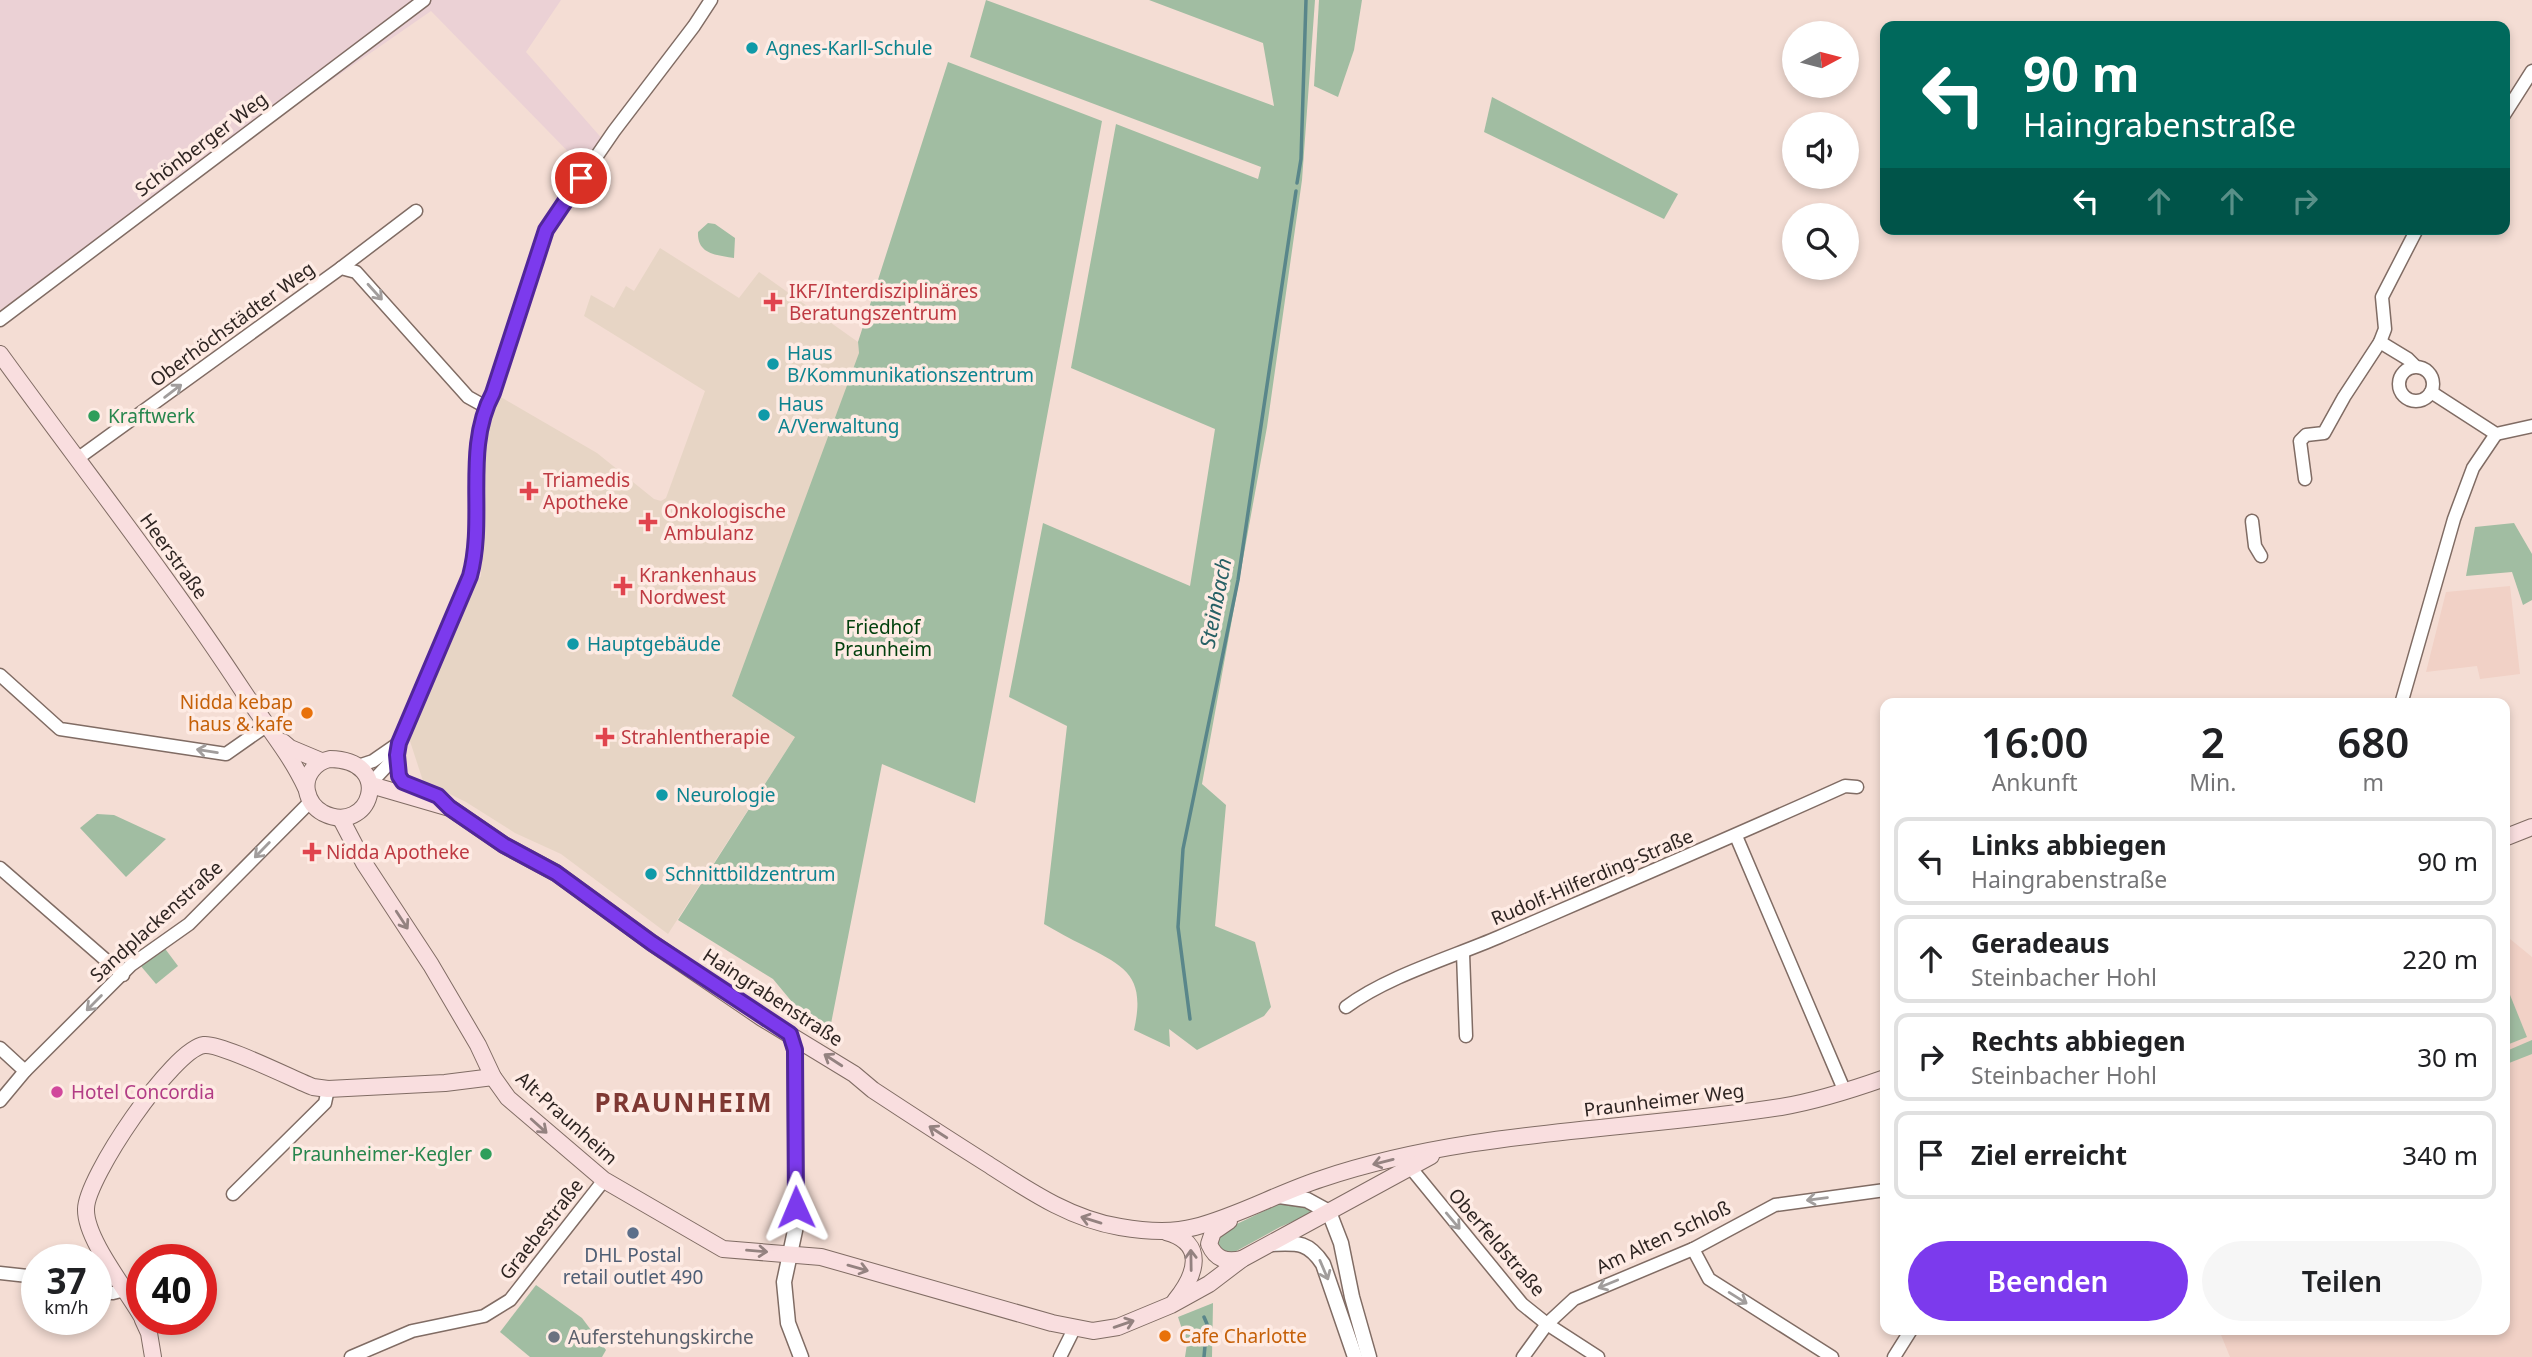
<!DOCTYPE html>
<html lang="de">
<head>
<meta charset="utf-8">
<style>
	:root { --surface:#fff; --page:#f6f6f6; --text:#202124; --muted:#757577; --line:#e0e0e0; --accent:#7c3aed }
	body { margin:0; font-family:"Noto Sans",sans-serif; background:var(--page); color:var(--text); height:100vh; display:flex; flex-direction:column; font-size:26px; white-space:nowrap }
	* { box-sizing:border-box; margin:0 }
	p { font-size:23px; color:var(--muted) }
	.icon { flex:none; width:38px; height:38px; fill:none; stroke:currentColor; stroke-width:2; stroke-linecap:round; stroke-linejoin:round }
	.map { position:relative; flex:1; overflow:hidden }
	.sheet { position:absolute; left:1880px; top:698px; width:630px; height:637px; display:flex; flex-direction:column; background:var(--surface); border-radius:14px; box-shadow:0 4px 10px #0003 }
	.sheet>* { flex:none }
	.guide { position:absolute; left:1880px; top:21px; width:630px; height:214px; border-radius:14px; box-shadow:0 4px 10px #0003; background:#00695c; color:#fff; overflow:hidden }
	.needle { width:46px; rotate:83deg }
	.tools { position:absolute; left:1782px; top:21px; display:grid; gap:14px }
	.tools a { display:grid; place-items:center; width:77px; height:77px; border-radius:50%; background:var(--surface); box-shadow:0 4px 10px #0003; font-size:35px }
	.speed { position:absolute; left:21px; top:1244px; display:flex; gap:14px; font-size:35px; font-weight:700; text-align:center }
	.speed>* { display:grid; place-content:center; width:91px; height:91px; border-radius:50%; background:var(--surface); box-shadow:0 4px 10px #0003; line-height:1 }
	.speed small { font-size:18px; font-weight:400 }
	.speed .limit { border:10px solid #d22; background:#fff; color:#111 }
	.pin { position:absolute; display:grid; place-items:center; width:60px; height:60px; color:#fff; margin:-30px; border:4px solid #fff; border-radius:50%; box-shadow:0 2px 7px #0007 }
	.me { position:absolute; width:77px; margin:-38px; rotate:359deg; stroke-linejoin:round; filter:drop-shadow(0 0 5px #0008) }
	.turn { display:flex; align-items:center; gap:24px; height:147px; padding:0 28px; font-size:32px }
	.turn .icon { width:91px; height:91px; stroke-width:2.5 }
	.turn b { display:block; font-size:49px; line-height:60px }
	.lanes { display:flex; align-items:center; height:66px; padding:0 28px; background:#0003; justify-content:center; gap:35px; direction:ltr }
	.lanes .off { opacity:.35 }
	.eta { display:flex; justify-content:space-evenly; align-items:center; height:119px; text-align:center }
	.eta b { font-size:42px; font-weight:600; line-height:49px }
	.action { display:flex; gap:14px; margin-top:auto; padding:14px 28px }
	.action a { flex:1; height:80px; border-radius:42px; background:var(--accent); color:#fff; font-size:28px; font-weight:600; line-height:80px; text-align:center }
	.action a+a { background:var(--page); color:var(--text) }
	ul { padding:0; list-style:none }
	li { display:flex; align-items:center; gap:21px; height:88px; margin:0 14px 10px; padding:0 14px; border:4px solid var(--line); border-radius:14px }
	li div { flex:1 }
	li b { display:block; font-size:26px }
	li em { font-style:normal }
	.map>svg:first-child { display:block }
	.built { fill:#f1d1c6 }
	.industrial { fill:#ebd1d5 }
	.medical { fill:#e7d5c5 }
	.green { fill:#a1bda2 }
	.lines { fill:none; stroke-linecap:round; stroke-linejoin:round }
	.stream { stroke:#59868a; stroke-width:3.5 }
	.minor-casing { stroke:#806c64; stroke-width:15 }
	.tertiary-casing { stroke:#806c64; stroke-width:17 }
	.secondary-casing { stroke:#806c64; stroke-width:18 }
	.minor { stroke:#fff; stroke-width:12 }
	.tertiary { stroke:#fff; stroke-width:14 }
	.secondary { stroke:#f9dedf; stroke-width:16 }
	.oneway { stroke:#a19d9c }
	.oneway2 { stroke:#948280 }
	.route-casing { stroke:#51269a; stroke-width:18 }
	.route { stroke:#7c3aed; stroke-width:12 }
	.culture-dot { fill:#0f9aa8; stroke:#feebe4; stroke-width:2.5 }
	.health-dot { fill:#e0444e; stroke:#feebe4; stroke-width:2.5 }
	.leisure-dot { fill:#2e9e5b; stroke:#feebe4; stroke-width:2.5 }
	.food-dot { fill:#e8710a; stroke:#feebe4; stroke-width:2.5 }
	.hotel-dot { fill:#d1479c; stroke:#feebe4; stroke-width:2.5 }
	.service-dot { fill:#5c6f8a; stroke:#feebe4; stroke-width:2.5 }
	.worship-dot { fill:#6b7280; stroke:#feebe4; stroke-width:2.5 }
	.labels { text-anchor:middle; stroke-width:7; stroke-linejoin:round; paint-order:stroke }
	.culture-label { font-size:19px; fill:#0d838f; stroke:#feebe4; text-anchor:start }
	.street-label { font-size:19px; fill:#2e2522; stroke:#feebe4 }
	.health-label { font-size:19px; fill:#be3a42; stroke:#feebe4; text-anchor:start }
	.leisure-label { font-size:19px; fill:#27864d; stroke:#feebe4; text-anchor:start }
	.park-label { font-size:19px; fill:#02400d; stroke:#feebe4 }
	.food-label { font-size:19px; fill:#c56008; stroke:#feebe4; text-anchor:end }
	.hotel-label { font-size:19px; fill:#b23c85; stroke:#feebe4; text-anchor:start }
	.service-label { font-size:19px; fill:#4e5e75; stroke:#feebe4 }
	.worship-label { font-size:19px; fill:#5b616d; stroke:#feebe4; text-anchor:start }
	.water-label { font-size:21px; font-style:italic; fill:#276065; stroke:#feebe4 }
	.district-label { font-size:26px; font-weight:bold; letter-spacing:2px; fill:#7f3833; stroke:#feebe4 }
</style>
</head>
<body>
<div class="map">
<svg width="2532" height="1357" viewBox="0 0 2532 1357">
	<rect width="100%" height="100%" fill="#f4ddd4"/>
	<!-- built -->
	<g class="built">
		<polygon points="2510,586 2520,674 2480,679 2477,666 2426,672 2446,592"/>
		<polygon points="2504,934 2532,957 2532,1357 2230,1357 2219,1330 2504,1330"/>
	</g>
	<!-- industrial -->
	<polygon class="industrial" points="0,0 561,0 526,52 605,142 584,168 431,11 0,310"/>
	<!-- medical -->
	<polygon class="medical" points="660,248 739,298 759,272 858,342 859,353 795,737 668,934 561,854 515,833 466,802 423,781 408,735 466,596 481,576 482,484 485,447 487,432 499,396 597,453 654,499 661,501 666,498 705,391 584,316 591,295 614,308 626,286 634,291"/>
	<!-- green -->
	<g class="green">
		<path d="M986 0 1274 106 1263 43 1149 0H1315L1302 180 1267 427 1202 784 1226 805 1215 926 1255 942 1271 1007 1264 1016 1197 1050 1169 1029 1170 1047 1134 1030C1146 976 1126 967 1083 945 1070 939 1057 931 1044 924L1067 726 1009 697 1043 523 1190 586 1215 429 1071 368 1116 124 1258 179 1261 167 970 57Z"/>
		<polygon points="1319,0 1362,0 1354,50 1338,97 1314,86"/>
		<polygon points="948,62 1102,121 975,803 882,764 827,1044 773,979 678,920 795,737 732,696 859,353 858,342"/>
		<polygon points="1492,97 1678,194 1664,219 1484,132"/>
		<path d="M708 223 715 224 735 238 734 258C716 255 697 254 698 232Z"/>
		<polygon points="2514,523 2532,554 2532,600 2523,605 2512,572 2466,576 2475,527"/>
		<polygon points="97,814 114,815 166,839 126,877 80,828"/>
		<polygon points="163,946 178,966 156,984 140,965"/>
		<polygon points="2504,980 2527,1037 2504,1046"/>
		<polygon points="2532,1040 2532,1054 2504,1065 2504,1052"/>
		<polygon points="1285,1201 1297,1202 1314,1210 1313,1213 1280,1227 1229,1255 1216,1246 1218,1235 1222,1231"/>
		<polygon points="536,1285 582,1318 606,1350 602,1357 530,1357 500,1332"/>
		<polygon points="1213,1303 1212,1357 1185,1357 1187,1344 1178,1317"/>
	</g>
	<g class="lines">
		<!-- stream -->
		<g class="stream">
			<polyline points="1297,183 1301,159 1306,0"/>
			<polyline points="1190,1019 1178,927 1183,849 1238,580 1296,191"/>
			<polyline points="1204,1317 1207,1324 1204,1357"/>
		</g>
		<!-- minor casing -->
		<g class="minor-casing">
			<g id="minor">
				<polyline points="2504,115 2532,71"/>
				<polyline points="341,268 416,211"/>
				<polyline points="0,320 424,0"/>
				<polyline points="2380,342 2408,359 2415,366"/>
				<circle cx="2416" cy="384" r="17"/>
				<polyline points="2431,392 2496,434 2532,426"/>
				<polyline points="77,459 341,268 356,272 468,397 486,407"/>
				<polyline points="2305,479 2300,441 2306,435 2324,433 2344,397 2380,342 2385,329 2382,297 2417,229"/>
				<polyline points="2252,521 2255,546 2261,556"/>
				<polyline points="0,675 60,729 226,754 266,726"/>
				<polyline points="2401,704 2454,519 2473,468 2496,434"/>
				<polyline points="358,766 373,761 399,743"/>
				<polyline points="370,784 397,755"/>
				<path d="M449 807C421 779 390 799 399 743L470 576C486 517 463 449 493 393L546 230 614 131 694 26 711 0"/>
				<polyline points="1736,836 1845,1092"/>
				<polyline points="0,868 123,975"/>
				<polyline points="1463,953 1466,1036"/>
				<path d="M1346 1007C1388 976 1450 958 1499 937 1615 887 1730 838 1845 786L1857 787"/>
				<polyline points="0,1048 25,1071"/>
				<polyline points="0,1101 25,1071 131,965 189,924 310,802"/>
				<polyline points="1410,1167 1522,1304 1547,1324 1598,1357"/>
				<polyline points="233,1194 325,1103 328,1089"/>
				<polyline points="1693,1249 1709,1279 1832,1357"/>
				<polyline points="0,1273 37,1277"/>
				<polyline points="96,1293 113,1293 125,1290"/>
				<polyline points="351,1357 412,1331 484,1316 510,1300 604,1180"/>
				<polyline points="1060,1357 1074,1329"/>
				<polyline points="1523,1357 1547,1324 1574,1299 1693,1249 1775,1205 1885,1190"/>
				<polyline points="1894,1357 1911,1330"/>
			</g>
		</g>
		<!-- tertiary casing -->
		<g class="tertiary-casing">
			<g id="tertiary">
				<polyline points="790,1034 795,1050 796,1226 784,1282 788,1323 801,1357"/>
				<polyline points="1279,1196 1307,1200 1329,1212 1341,1243 1352,1297 1369,1357"/>
				<path d="M1271 1244C1297 1243 1308 1241 1323 1264L1355 1357"/>
			</g>
		</g>
		<!-- secondary casing -->
		<g class="secondary-casing">
			<g id="secondary">
				<path d="M0 354C81 466 167 575 243 691 264 723 290 753 306 788"/>
				<polyline points="283,742 290,748 321,761"/>
				<path d="M330 759C396 760 370 837 323 813 314 808 309 801 307 791 304 776 315 762 330 759Z"/>
				<path d="M371 785 450 808 504 845 556 873 652 943 762 1018 854 1074 873 1090C911 1115 948 1139 986 1163 1028 1190 1070 1219 1120 1227 1143 1231 1173 1233 1195 1227 1238 1216 1278 1193 1321 1179 1469 1129 1628 1131 1781 1107 1817 1101 1851 1090 1885 1078"/>
				<polyline points="341,819 364,863 431,965 478,1045 493,1077 508,1098 604,1180 723,1249 821,1257 1052,1323 1093,1331 1118,1327 1171,1305 1209,1284 1242,1259 1431,1156"/>
				<polyline points="2504,838 2532,827"/>
				<path d="M1229 1221 1213 1232 1209 1244C1216 1260 1226 1262 1242 1259"/>
				<path d="M1166 1232C1207 1243 1196 1275 1175 1301"/>
				<path d="M142 1317C127 1290 85 1239 86 1209 86 1178 173 1049 204 1045 221 1043 293 1079 313 1087L328 1089 445 1083 493 1077"/>
				<polyline points="143,1320 149,1333 153,1357"/>
			</g>
		</g>
		<!-- minor -->
		<use href="#minor" class="minor"/>
		<!-- tertiary -->
		<use href="#tertiary" class="tertiary"/>
		<!-- secondary -->
		<use href="#secondary" class="secondary"/>
	</g>
	<!-- one-way arrows -->
	<defs><path id="oneway-shaft" d="M-6 0H5M1.5-3L5.5 0L1.5 3" fill="none" stroke-width="1.6" stroke-linecap="round" stroke-linejoin="round" transform="scale(1.75)"/></defs>
	<g class="oneway">
		<use href="#oneway-shaft" transform="translate(375 292) rotate(48)"/>
		<use href="#oneway-shaft" transform="translate(173 391) rotate(-37)"/>
		<use href="#oneway-shaft" transform="translate(207 751) rotate(-171)"/>
		<use href="#oneway-shaft" transform="translate(262 850) rotate(134)"/>
		<use href="#oneway-shaft" transform="translate(94 1003) rotate(135)"/>
		<use href="#oneway-shaft" transform="translate(1817 1199) rotate(173)"/>
		<use href="#oneway-shaft" transform="translate(1453 1221) rotate(50)"/>
		<use href="#oneway-shaft" transform="translate(1324 1270) rotate(67)"/>
		<use href="#oneway-shaft" transform="translate(1608 1284) rotate(158)"/>
		<use href="#oneway-shaft" transform="translate(1738 1298) rotate(32)"/>
	</g>
	<g class="oneway2">
		<use href="#oneway-shaft" transform="translate(402 920) rotate(57)"/>
		<use href="#oneway-shaft" transform="translate(833 1060) rotate(-147)"/>
		<use href="#oneway-shaft" transform="translate(539 1126) rotate(42)"/>
		<use href="#oneway-shaft" transform="translate(938 1132) rotate(-147)"/>
		<use href="#oneway-shaft" transform="translate(1383 1162) rotate(166)"/>
		<use href="#oneway-shaft" transform="translate(1091 1220) rotate(-163)"/>
		<use href="#oneway-shaft" transform="translate(757 1251) rotate(5)"/>
		<use href="#oneway-shaft" transform="translate(1191 1260) rotate(-91)"/>
		<use href="#oneway-shaft" transform="translate(858 1268) rotate(16)"/>
		<use href="#oneway-shaft" transform="translate(1124 1324) rotate(-19)"/>
	</g>
	<g class="lines">
		<!-- route casing -->
		<g class="route-casing">
			<path id="route" d="M581 178 546 230 493 393C463 449 486 517 470 576L399 743 397 755 399 776 403 782 438 796 450 808 504 845 556 873 652 943 790 1034 795 1050 796 1207"/>
		</g>
		<!-- route -->
		<use href="#route" class="route"/>
	</g>
	<!-- markers -->
	<g class="culture-dot">
		<circle cx="752" cy="48" r="7"/>
		<circle cx="773" cy="364" r="7"/>
		<circle cx="764" cy="415" r="7"/>
		<circle cx="573" cy="644" r="7"/>
		<circle cx="662" cy="795" r="7"/>
		<circle cx="651" cy="874" r="7"/>
	</g>
	<g class="health-dot">
		<path d="M769.5 291.5h7v7h7v7h-7v7h-7v-7h-7v-7h7z"/>
		<path d="M525.5 480.5h7v7h7v7h-7v7h-7v-7h-7v-7h7z"/>
		<path d="M644.5 511.5h7v7h7v7h-7v7h-7v-7h-7v-7h7z"/>
		<path d="M619.5 575.5h7v7h7v7h-7v7h-7v-7h-7v-7h7z"/>
		<path d="M601.5 726.5h7v7h7v7h-7v7h-7v-7h-7v-7h7z"/>
		<path d="M308.5 841.5h7v7h7v7h-7v7h-7v-7h-7v-7h7z"/>
	</g>
	<g class="leisure-dot">
		<circle cx="94" cy="416" r="7"/>
		<circle cx="486" cy="1154" r="7"/>
	</g>
	<g class="food-dot">
		<circle cx="307" cy="713" r="7"/>
		<circle cx="1165" cy="1336" r="7"/>
	</g>
	<circle class="hotel-dot" cx="57" cy="1092" r="7"/>
	<circle class="service-dot" cx="633" cy="1233" r="7"/>
	<circle class="worship-dot" cx="554" cy="1337" r="7"/>
	<g class="labels">
		<!-- culture labels -->
		<g class="culture-label">
			<text x="766" y="55">Agnes-Karll-Schule</text>
			<text x="787" y="360">Haus<tspan x="787" dy="22">B/Kommunikationszentrum</tspan></text>
			<text x="778" y="411">Haus<tspan x="778" dy="22">A/Verwaltung</tspan></text>
			<text x="587" y="651">Hauptgebäude</text>
			<text x="676" y="802">Neurologie</text>
			<text x="665" y="881">Schnittbildzentrum</text>
		</g>
		<!-- street labels -->
		<g class="street-label">
			<text transform="translate(201 144) rotate(-37)" y="7">Schönberger Weg</text>
			<text transform="translate(232 324) rotate(-36)" y="7">Oberhöchstädter Weg</text>
			<text transform="translate(174 556) rotate(54)" y="7">Heerstraße</text>
			<text transform="translate(1592 877) rotate(-23)" y="7">Rudolf-Hilferding-Straße</text>
			<text transform="translate(156 921) rotate(-42)" y="7">Sandplackenstraße</text>
			<text transform="translate(773 997) rotate(33)" y="7">Haingrabenstraße</text>
			<text transform="translate(1664 1100) rotate(-7)" y="7">Praunheimer Weg</text>
			<text transform="translate(567 1118) rotate(42)" y="7">Alt-Praunheim</text>
			<text transform="translate(541 1229) rotate(-52)" y="7">Graebestraße</text>
			<text transform="translate(1663 1237) rotate(-25)" y="7">Am Alten Schloß</text>
			<text transform="translate(1497 1242) rotate(49)" y="7">Oberfeldstraße</text>
		</g>
		<!-- health labels -->
		<g class="health-label">
			<text x="789" y="298">IKF/Interdisziplinäres<tspan x="789" dy="22">Beratungszentrum</tspan></text>
			<text x="543" y="487">Triamedis<tspan x="543" dy="22">Apotheke</tspan></text>
			<text x="664" y="518">Onkologische<tspan x="664" dy="22">Ambulanz</tspan></text>
			<text x="639" y="582">Krankenhaus<tspan x="639" dy="22">Nordwest</tspan></text>
			<text x="621" y="744">Strahlentherapie</text>
			<text x="326" y="859">Nidda Apotheke</text>
		</g>
		<!-- leisure labels -->
		<g class="leisure-label">
			<text x="108" y="423">Kraftwerk</text>
			<text x="472" y="1161" text-anchor="end">Praunheimer-Kegler</text>
		</g>
		<!-- park labels -->
		<g class="park-label">
			<text x="883" y="634">Friedhof<tspan x="883" dy="22">Praunheim</tspan></text>
		</g>
		<!-- food labels -->
		<g class="food-label">
			<text x="293" y="709">Nidda kebap<tspan x="293" dy="22">haus &amp; kafe</tspan></text>
			<text x="1179" y="1343" text-anchor="start">Cafe Charlotte</text>
		</g>
		<!-- hotel labels -->
		<g class="hotel-label">
			<text x="71" y="1099">Hotel Concordia</text>
		</g>
		<!-- service labels -->
		<g class="service-label">
			<text x="633" y="1262">DHL Postal<tspan x="633" dy="22">retail outlet 490</tspan></text>
		</g>
		<!-- worship labels -->
		<g class="worship-label">
			<text x="568" y="1344">Auferstehungskirche</text>
		</g>
		<!-- water labels -->
		<g class="water-label">
			<text transform="translate(1216 603) rotate(-79)" y="7">Steinbach</text>
		</g>
		<!-- district labels -->
		<g class="district-label">
			<text x="684" y="1112">PRAUNHEIM</text>
		</g>
	</g>
</svg>
<div class="tools">
<a><svg class="needle" viewBox="-14 -14 28 28"><path d="M0-13l5 13h-10z" fill="#e53935"/><path d="M0 13l5-13h-10z" fill="#757577"/></svg></a>
<a><svg class="icon" aria-label="sound" viewBox="0 0 24 24"><path d="M4 9h4l5-4v14l-5-4H4zM17 9q2 3 0 6"/></svg></a>
<a><svg class="icon" aria-label="search" viewBox="0 0 24 24"><circle cx="10" cy="10" r="6"/><path d="M15 15l6 6"/></svg></a>
</div>
<div class="speed"><div>37<small>km/h</small></div><div class="limit">40</div></div>
<div class="pin" style="left:581px;top:178px;background:#d93025"><svg class="icon" aria-label="arrive" viewBox="0 0 24 24"><path d="M6 21V4h12l-3 4 3 4H6"/></svg></div>
<svg class="me" style="left:796px;top:1207px" viewBox="-20 -20 40 40"><path d="M0-17L14 15 0 8-14 15z" fill="#7c3aed" stroke="#fff" stroke-width="4"/></svg>
<div class="guide">
<div class="turn"><svg class="icon" aria-label="left" viewBox="0 0 24 24"><path d="M17 20v-9H6M10 6l-5 5 5 5"/></svg><div><b>90 m</b>Haingrabenstraße</div></div>
<div class="lanes"><svg class="icon" aria-label="left" viewBox="0 0 24 24"><path d="M17 20v-9H6M10 6l-5 5 5 5"/></svg><svg class="icon off" aria-label="ahead" viewBox="0 0 24 24"><path d="M12 20V5M6 11l6-6 6 6"/></svg><svg class="icon off" aria-label="ahead" viewBox="0 0 24 24"><path d="M12 20V5M6 11l6-6 6 6"/></svg><svg class="icon off" aria-label="right" viewBox="0 0 24 24"><path d="M7 20v-9h11M14 6l5 5-5 5"/></svg></div>
</div>
<section class="sheet">
<div class="eta">
<div><b>16:00</b><p>Ankunft</p></div>
<div><b>2</b><p>Min.</p></div>
<div><b>680</b><p>m</p></div>
</div>
<ul>
<li><svg class="icon" aria-label="left" viewBox="0 0 24 24"><path d="M17 20v-9H6M10 6l-5 5 5 5"/></svg><div><b>Links abbiegen</b><p>Haingrabenstraße</p></div><em>90 m</em></li>
<li><svg class="icon" aria-label="ahead" viewBox="0 0 24 24"><path d="M12 20V5M6 11l6-6 6 6"/></svg><div><b>Geradeaus</b><p>Steinbacher Hohl</p></div><em>220 m</em></li>
<li><svg class="icon" aria-label="right" viewBox="0 0 24 24"><path d="M7 20v-9h11M14 6l5 5-5 5"/></svg><div><b>Rechts abbiegen</b><p>Steinbacher Hohl</p></div><em>30 m</em></li>
<li><svg class="icon" aria-label="arrive" viewBox="0 0 24 24"><path d="M6 21V4h12l-3 4 3 4H6"/></svg><div><b>Ziel erreicht</b></div><em>340 m</em></li>
</ul>
<div class="action"><a>Beenden</a><a>Teilen</a></div>
</section>
</div>
</body>
</html>
